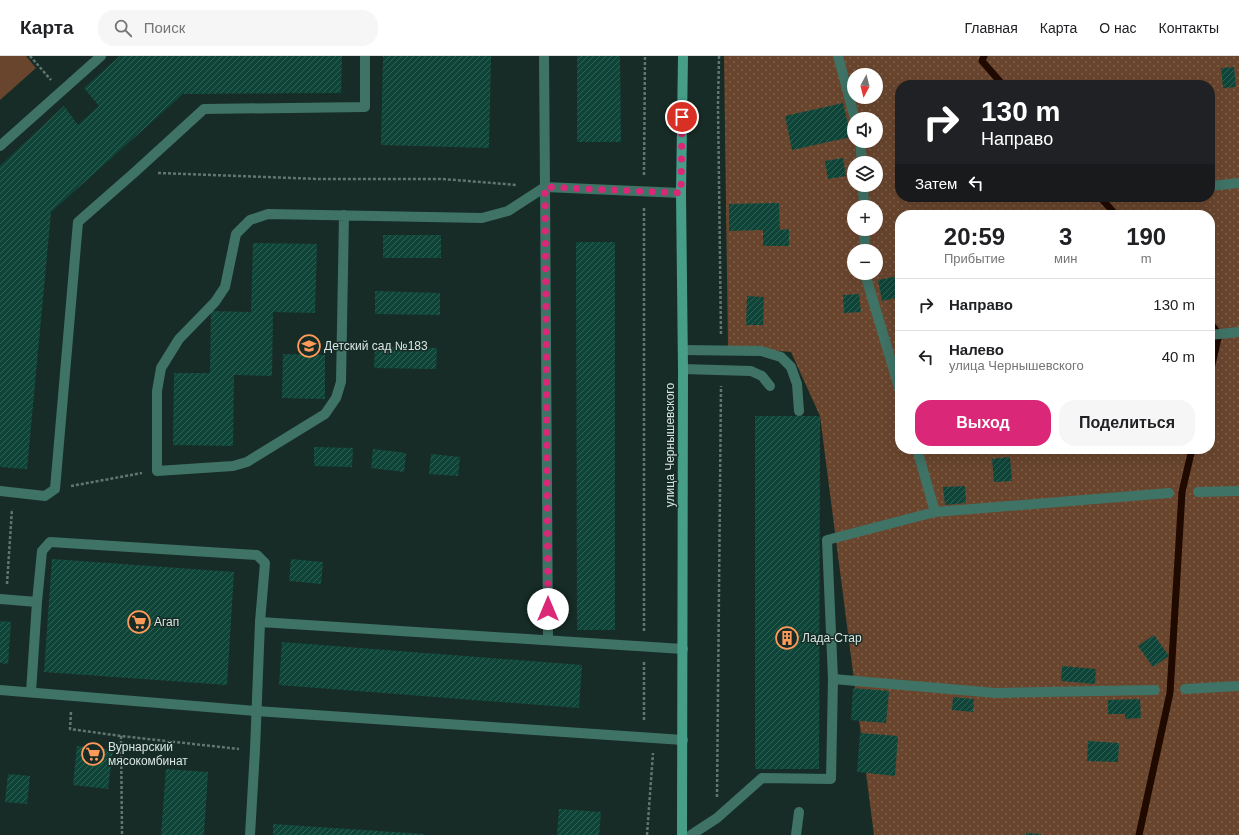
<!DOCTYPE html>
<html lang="ru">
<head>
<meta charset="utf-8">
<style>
	:root { --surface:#fff; --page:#f6f6f6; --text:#202124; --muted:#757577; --line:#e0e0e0; --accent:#db2777 }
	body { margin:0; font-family:Helvetica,sans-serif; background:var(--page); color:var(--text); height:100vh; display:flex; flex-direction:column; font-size:15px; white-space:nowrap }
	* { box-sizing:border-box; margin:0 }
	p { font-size:13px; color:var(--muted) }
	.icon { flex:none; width:22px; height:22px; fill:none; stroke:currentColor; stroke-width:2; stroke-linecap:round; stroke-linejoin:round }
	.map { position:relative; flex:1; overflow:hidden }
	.panel { position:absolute; left:895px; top:154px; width:320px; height:244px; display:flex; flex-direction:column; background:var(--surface); border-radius:16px; box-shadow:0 4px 16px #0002 }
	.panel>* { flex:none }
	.top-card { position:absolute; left:895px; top:24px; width:320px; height:122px; border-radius:16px; box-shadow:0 4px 16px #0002; background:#202124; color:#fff; overflow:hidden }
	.needle { width:26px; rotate:187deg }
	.controls { position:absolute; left:847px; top:12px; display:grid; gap:8px }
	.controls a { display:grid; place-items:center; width:36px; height:36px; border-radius:50%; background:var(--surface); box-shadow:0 4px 16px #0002; font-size:20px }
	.pin { position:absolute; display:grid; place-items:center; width:34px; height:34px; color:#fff; margin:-17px; border:2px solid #fff; border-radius:50%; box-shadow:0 1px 4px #0007 }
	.me { position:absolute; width:44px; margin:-22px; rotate:0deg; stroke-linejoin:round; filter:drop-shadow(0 0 3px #0008) }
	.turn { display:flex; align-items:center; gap:14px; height:84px; padding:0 20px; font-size:18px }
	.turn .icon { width:52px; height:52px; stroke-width:2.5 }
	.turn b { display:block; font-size:28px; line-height:34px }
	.then { display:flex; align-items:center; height:38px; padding:0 20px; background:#0003; gap:8px; font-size:15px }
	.eta { display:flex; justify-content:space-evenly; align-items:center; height:68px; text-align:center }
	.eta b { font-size:24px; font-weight:700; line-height:28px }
	.primary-button { display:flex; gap:8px; margin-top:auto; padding:8px 20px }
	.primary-button a { flex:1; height:46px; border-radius:16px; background:var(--accent); color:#fff; font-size:16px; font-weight:700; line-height:46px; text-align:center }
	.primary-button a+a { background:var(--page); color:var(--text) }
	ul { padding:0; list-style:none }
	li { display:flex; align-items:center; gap:12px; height:52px; padding:0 20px; border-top:1px solid var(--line) }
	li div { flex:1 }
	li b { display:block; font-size:15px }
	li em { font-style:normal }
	header { display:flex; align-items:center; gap:24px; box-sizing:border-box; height:56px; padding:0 20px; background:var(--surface); border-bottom:1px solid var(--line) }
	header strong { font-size:19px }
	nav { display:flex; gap:22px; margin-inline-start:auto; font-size:14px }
	.search { width:280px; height:36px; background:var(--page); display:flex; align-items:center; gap:10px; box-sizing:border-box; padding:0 14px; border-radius:16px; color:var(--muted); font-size:15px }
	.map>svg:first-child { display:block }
	.garden { fill:url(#garden-dots); fill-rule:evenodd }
	.pitch { fill:#69452e }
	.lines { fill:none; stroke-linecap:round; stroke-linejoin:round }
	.stream { stroke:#200a00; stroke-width:7 }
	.building { fill:url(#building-hatch) }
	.path { stroke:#637570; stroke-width:2.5; stroke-dasharray:3 2; stroke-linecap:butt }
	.lane { stroke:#3f7365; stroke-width:10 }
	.secondary { stroke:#469e88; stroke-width:10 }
	.route { stroke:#db2777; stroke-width:7; stroke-dasharray:0 12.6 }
	.labels { text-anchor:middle; stroke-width:3; stroke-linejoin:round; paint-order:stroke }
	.poi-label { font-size:12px; fill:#d9e6e2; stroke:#172c26; text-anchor:start }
	.street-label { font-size:12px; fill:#d9e6e2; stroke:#172c26 }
</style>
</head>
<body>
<header>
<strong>Карта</strong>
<div class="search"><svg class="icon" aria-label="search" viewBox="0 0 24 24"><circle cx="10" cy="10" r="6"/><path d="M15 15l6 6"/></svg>Поиск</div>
<nav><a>Главная</a><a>Карта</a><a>О нас</a><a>Контакты</a></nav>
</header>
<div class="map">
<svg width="1239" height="779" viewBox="0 0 1239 779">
	<defs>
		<pattern id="garden-dots" width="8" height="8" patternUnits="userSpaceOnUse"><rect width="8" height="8" fill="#69452e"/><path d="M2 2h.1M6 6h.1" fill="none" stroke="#7e604c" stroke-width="1.8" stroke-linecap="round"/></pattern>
		<pattern id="building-hatch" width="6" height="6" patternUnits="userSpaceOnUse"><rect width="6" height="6" fill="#0f4539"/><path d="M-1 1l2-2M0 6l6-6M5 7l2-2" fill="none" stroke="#316055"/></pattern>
	</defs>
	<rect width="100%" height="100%" fill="#172c26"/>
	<!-- garden -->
	<path class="garden" d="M724 0H1239V779H874L820 360 791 296 728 291ZM854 19H876V41H854ZM900 29H1210V141H900ZM854 63H876V85H854ZM854 107H876V129H854ZM854 151H876V173H854ZM900 159H1210V393H900ZM854 195H876V217H854Z"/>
	<!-- pitch -->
	<polygon class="pitch" points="0,0 26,0 36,12 0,44"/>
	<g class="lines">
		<!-- stream -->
		<g class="stream">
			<polyline points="984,0 982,5 1003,29"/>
			<polyline points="1100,141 1116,159"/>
			<polyline points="1210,267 1219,278 1210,317"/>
			<polyline points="1139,779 1170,637 1182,436 1192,393"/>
		</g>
	</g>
	<!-- building -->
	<g class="building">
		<polygon points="120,0 342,0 341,37 183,38 51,156 27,413 0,411 0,110 64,50 78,69 99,50 84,32"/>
		<polygon points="383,0 491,0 489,92 381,89"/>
		<polygon points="577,0 620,0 621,86 577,86"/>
		<polygon points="1234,11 1236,31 1223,32 1221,12"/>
		<polygon points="843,47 851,81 792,94 785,60"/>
		<polygon points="843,102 846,120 828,123 825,105"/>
		<polygon points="1068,141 1085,141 1086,142 1069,145"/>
		<polygon points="779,147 780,174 789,173 789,190 763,190 763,174 729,175 729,148"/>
		<rect x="383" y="179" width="58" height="23"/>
		<polygon points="576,186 615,186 615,574 577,574"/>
		<polygon points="253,187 317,188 315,257 273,256 272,320 234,319 233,390 173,389 174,317 210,317 211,255 251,256"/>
		<polygon points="899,220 900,241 882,245 878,224"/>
		<polygon points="375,235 440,237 440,259 375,258"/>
		<polygon points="859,238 861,256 844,257 843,239"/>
		<polygon points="747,240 764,241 763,269 746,269"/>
		<polygon points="375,291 437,292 436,313 374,312"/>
		<polygon points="283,298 325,299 325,343 282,342"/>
		<polygon points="755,360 820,360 819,713 755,713"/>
		<polygon points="314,391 353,392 352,411 314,410"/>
		<polygon points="373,393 406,397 404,416 371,412"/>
		<polygon points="431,398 460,401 458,420 429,418"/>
		<polygon points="1010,401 1012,425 994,426 992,403"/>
		<polygon points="965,430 966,447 945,449 943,431"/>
		<polygon points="52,503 234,516 227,629 44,616"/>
		<polygon points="291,503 323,506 321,528 289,525"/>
		<polygon points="0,565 11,566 8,608 0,607"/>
		<polygon points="1154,579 1169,600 1153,611 1138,590"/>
		<polygon points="282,586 582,609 579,652 279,629"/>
		<polygon points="1062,610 1096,613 1095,628 1061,625"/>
		<polygon points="853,632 889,635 886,667 851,664"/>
		<polygon points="953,641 974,643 973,656 952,654"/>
		<polygon points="1140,643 1141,662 1125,663 1125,658 1108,658 1108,644"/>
		<polygon points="860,677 898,680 895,720 857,716"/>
		<polygon points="1088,685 1119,687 1118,706 1087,705"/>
		<polygon points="77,690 113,694 108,733 73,729"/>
		<polygon points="166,713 208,716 204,779 161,779"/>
		<polygon points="8,718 30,720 27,748 5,746"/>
		<polygon points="559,753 601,756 599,779 557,779"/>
		<polygon points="273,768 424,778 424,779 273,779"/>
		<polygon points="1026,777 1041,778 1041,779 1026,779"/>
	</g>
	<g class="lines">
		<!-- path -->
		<g class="path">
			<polyline points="30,0 51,24"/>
			<polyline points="719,0 718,49 721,279"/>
			<polyline points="158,117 319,123 443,123 517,129"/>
			<polyline points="644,119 645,0"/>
			<polyline points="71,430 142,417"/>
			<polyline points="7,528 12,453"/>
			<polyline points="644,575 644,150"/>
			<polyline points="644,606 644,665"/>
			<polyline points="71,656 70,673 121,680 239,693"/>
			<polyline points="121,680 122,779"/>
			<polyline points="717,741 721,330"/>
			<polyline points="647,779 653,697"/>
		</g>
		<!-- lane -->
		<g class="lane">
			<polyline points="544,0 545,131 681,137"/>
			<polyline points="838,0 855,63"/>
			<polyline points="860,85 862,107"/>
			<polyline points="0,90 101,0"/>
			<polyline points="863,129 864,151"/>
			<polyline points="1210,130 1239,127"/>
			<polyline points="545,131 548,584"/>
			<polyline points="344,159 341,326 336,342 325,358 247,406 233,410 157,415 157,335 161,312 179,283 215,246 225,231 236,178 250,164 268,158 482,162 508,155 545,131"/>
			<polyline points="864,173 865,195"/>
			<polyline points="866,217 866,221 900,335"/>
			<polyline points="1210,279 1239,276"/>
			<polyline points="683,294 761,295 781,301 791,311 797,328 799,355"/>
			<polyline points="683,313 751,315 762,320 770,330"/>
			<polyline points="917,393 935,456"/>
			<polyline points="0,435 45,440 55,433 78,166 135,116 204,53 365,51 365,0"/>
			<polyline points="1198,436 1239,435"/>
			<polyline points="0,543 37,546 31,636"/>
			<polyline points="37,546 42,495 50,486 257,499 265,507 260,566"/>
			<polyline points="833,623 996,637 1155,634"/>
			<polyline points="1185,633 1239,630"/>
			<polyline points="0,634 256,655 683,684"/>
			<polyline points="250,779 255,694 260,566 683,593"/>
			<polyline points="691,779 717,762 762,722 831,723 833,623 827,484 935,456 1169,437"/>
			<polyline points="796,779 799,756"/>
		</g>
		<!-- secondary -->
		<polyline class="secondary" points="682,779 683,313 681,137 683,0"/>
	</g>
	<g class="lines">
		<!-- route -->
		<polyline class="route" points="548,553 545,131 681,137 682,61"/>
	</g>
	<!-- icons -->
	<defs>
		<g id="school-ring" transform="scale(1.15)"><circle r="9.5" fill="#172c26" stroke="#ff9b5a" stroke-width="1.5"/><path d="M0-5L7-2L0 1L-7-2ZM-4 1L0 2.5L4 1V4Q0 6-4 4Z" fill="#ff9b5a"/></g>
		<g id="supermarket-ring" transform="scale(1.15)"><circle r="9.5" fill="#172c26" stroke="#ff9b5a" stroke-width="1.5"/><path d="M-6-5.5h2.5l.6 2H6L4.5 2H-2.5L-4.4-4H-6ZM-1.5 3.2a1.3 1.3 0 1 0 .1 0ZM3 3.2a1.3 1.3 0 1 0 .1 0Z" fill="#ff9b5a"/></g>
		<g id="building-ring" transform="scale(1.15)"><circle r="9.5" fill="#172c26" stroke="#ff9b5a" stroke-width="1.5"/><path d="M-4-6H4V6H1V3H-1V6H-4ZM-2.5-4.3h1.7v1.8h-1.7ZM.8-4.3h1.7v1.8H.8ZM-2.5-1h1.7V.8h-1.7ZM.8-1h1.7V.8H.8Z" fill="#ff9b5a"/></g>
	</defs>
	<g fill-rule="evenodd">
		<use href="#school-ring" x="309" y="290"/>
		<use href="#supermarket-ring" x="139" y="566"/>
		<use href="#building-ring" x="787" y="582"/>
		<use href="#supermarket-ring" x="93" y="698"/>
	</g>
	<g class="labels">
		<!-- poi labels -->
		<g class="poi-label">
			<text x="324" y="294">Детский сад №183</text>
			<text x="154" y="570">Агап</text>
			<text x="802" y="586">Лада-Стар</text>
			<text x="108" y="695">Вурнарский<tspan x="108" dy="14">мясокомбинат</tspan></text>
		</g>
		<!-- street labels -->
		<g class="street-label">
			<text transform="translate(670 389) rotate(-90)" y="4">улица Чернышевского</text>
		</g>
	</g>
</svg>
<div class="controls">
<a><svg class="needle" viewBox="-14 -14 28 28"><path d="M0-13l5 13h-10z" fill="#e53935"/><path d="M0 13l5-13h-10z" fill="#757577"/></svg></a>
<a><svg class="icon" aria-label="sound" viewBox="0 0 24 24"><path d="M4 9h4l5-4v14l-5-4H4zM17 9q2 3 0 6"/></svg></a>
<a><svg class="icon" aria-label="layers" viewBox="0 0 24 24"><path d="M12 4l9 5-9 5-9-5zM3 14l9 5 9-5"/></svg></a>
<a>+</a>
<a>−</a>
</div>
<div class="pin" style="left:682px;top:61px;background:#d93025"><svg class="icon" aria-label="arrive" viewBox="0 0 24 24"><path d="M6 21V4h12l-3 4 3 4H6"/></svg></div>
<svg class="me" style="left:548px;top:553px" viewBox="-20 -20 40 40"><circle r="19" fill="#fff"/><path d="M0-13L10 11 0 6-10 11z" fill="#db2777"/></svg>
<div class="top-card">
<div class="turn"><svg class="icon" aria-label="right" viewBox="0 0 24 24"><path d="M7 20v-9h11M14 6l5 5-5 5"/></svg><div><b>130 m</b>Направо</div></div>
<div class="then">Затем<svg class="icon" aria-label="left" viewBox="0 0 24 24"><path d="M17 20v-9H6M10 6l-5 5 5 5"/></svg></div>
</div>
<section class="panel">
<div class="eta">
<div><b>20:59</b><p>Прибытие</p></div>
<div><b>3</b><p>мин</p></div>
<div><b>190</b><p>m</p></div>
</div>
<ul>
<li><svg class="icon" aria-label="right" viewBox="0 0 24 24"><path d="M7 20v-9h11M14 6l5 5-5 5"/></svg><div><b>Направо</b></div><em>130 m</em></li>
<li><svg class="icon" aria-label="left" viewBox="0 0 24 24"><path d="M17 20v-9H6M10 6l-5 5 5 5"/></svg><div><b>Налево</b><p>улица Чернышевского</p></div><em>40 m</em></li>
</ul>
<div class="primary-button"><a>Выход</a><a>Поделиться</a></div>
</section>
</div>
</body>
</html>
